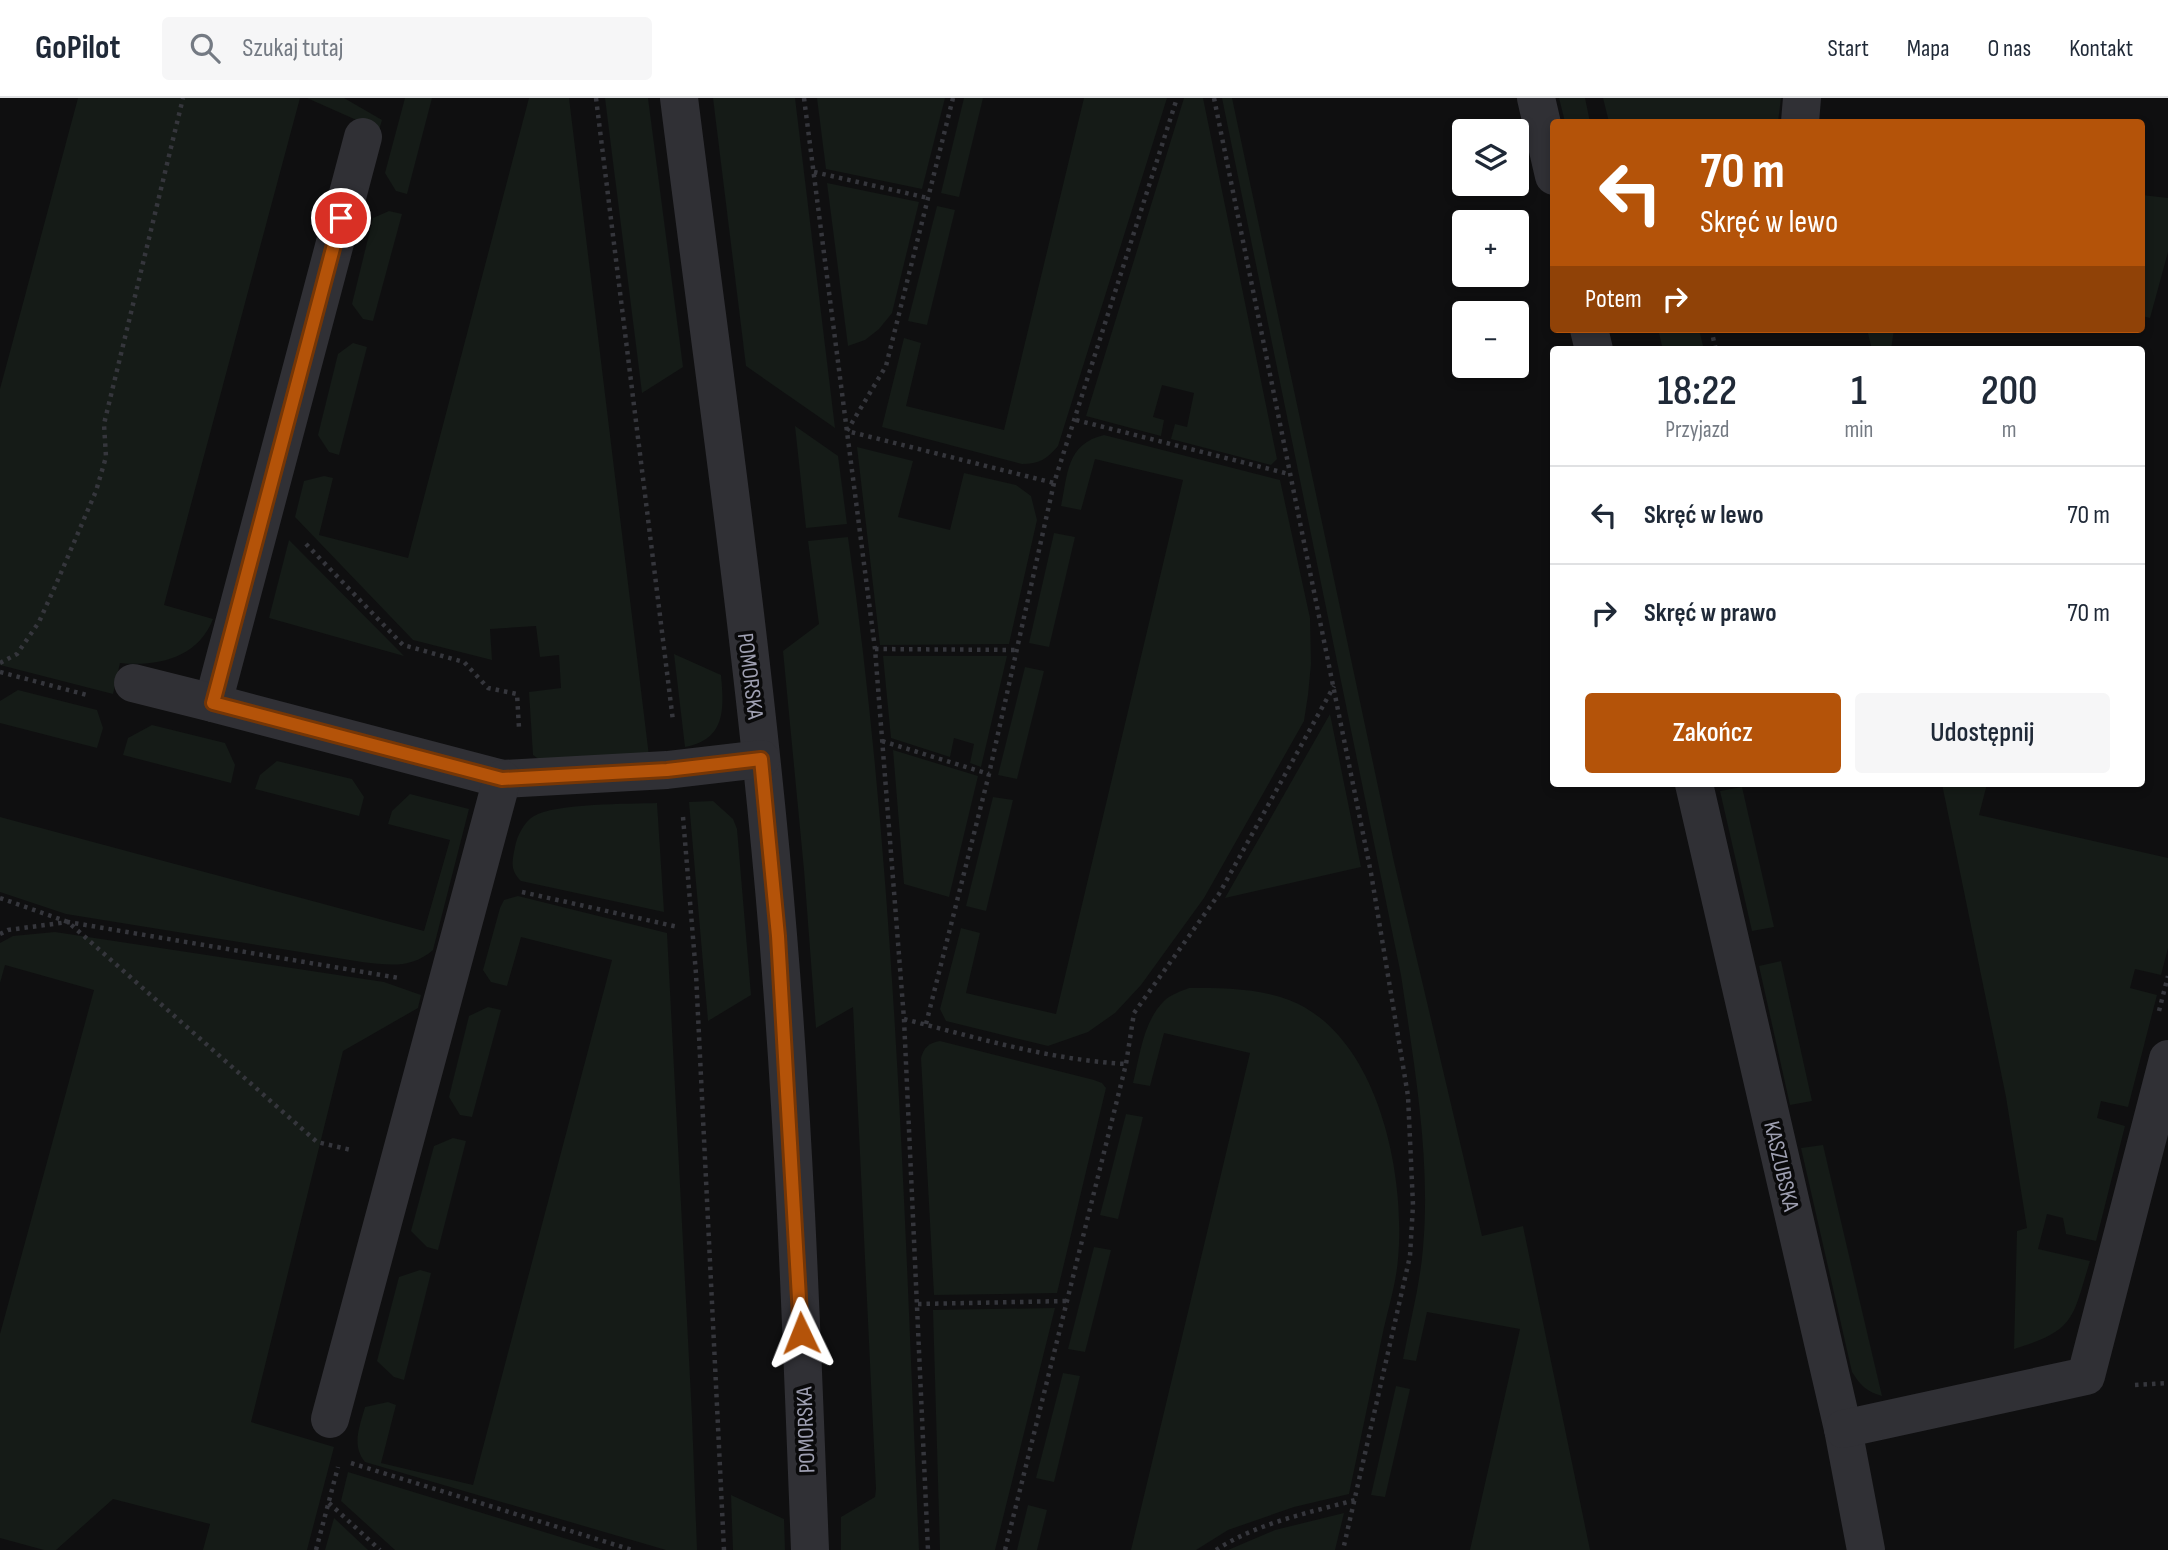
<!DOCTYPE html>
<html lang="pl">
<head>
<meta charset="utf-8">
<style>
	:root { --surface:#fff; --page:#f6f6f7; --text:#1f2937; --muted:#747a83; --line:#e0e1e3; --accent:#b45309 }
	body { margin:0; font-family:"Sofia Sans Condensed",sans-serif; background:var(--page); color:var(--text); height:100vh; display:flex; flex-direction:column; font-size:26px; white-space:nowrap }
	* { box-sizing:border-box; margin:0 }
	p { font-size:23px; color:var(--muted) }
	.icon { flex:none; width:38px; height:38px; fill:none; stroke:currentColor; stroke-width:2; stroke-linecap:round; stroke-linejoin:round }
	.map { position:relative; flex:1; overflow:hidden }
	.side { position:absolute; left:1550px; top:248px; width:595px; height:441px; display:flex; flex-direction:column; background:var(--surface); border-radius:7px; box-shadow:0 4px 10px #0003 }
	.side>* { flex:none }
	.guide { position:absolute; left:1550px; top:21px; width:595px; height:214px; border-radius:7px; box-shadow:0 4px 10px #0003; background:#b45309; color:#fff; overflow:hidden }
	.controls { position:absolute; left:1452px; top:21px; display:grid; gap:14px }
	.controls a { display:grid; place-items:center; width:77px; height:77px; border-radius:7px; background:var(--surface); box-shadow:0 4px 10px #0003; font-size:35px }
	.pin { position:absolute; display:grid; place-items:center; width:60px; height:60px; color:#fff; margin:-30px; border:4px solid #fff; border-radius:50%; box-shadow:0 2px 7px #0007 }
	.me { position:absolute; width:77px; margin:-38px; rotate:358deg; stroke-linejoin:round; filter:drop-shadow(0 0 5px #0008) }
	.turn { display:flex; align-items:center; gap:24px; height:147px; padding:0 35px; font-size:32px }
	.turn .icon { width:91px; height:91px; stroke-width:2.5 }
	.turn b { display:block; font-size:49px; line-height:60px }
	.then { display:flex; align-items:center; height:66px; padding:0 35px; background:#0003; gap:14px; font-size:26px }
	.eta { display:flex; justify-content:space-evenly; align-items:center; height:119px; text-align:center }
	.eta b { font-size:42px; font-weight:600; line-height:49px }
	.action { display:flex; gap:14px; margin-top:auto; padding:14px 35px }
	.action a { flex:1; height:80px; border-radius:7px; background:var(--accent); color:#fff; font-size:28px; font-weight:600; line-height:80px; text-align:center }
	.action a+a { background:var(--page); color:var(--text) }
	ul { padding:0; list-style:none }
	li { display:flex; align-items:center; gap:21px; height:98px; padding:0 35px; border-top:2px solid var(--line) }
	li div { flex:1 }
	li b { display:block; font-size:26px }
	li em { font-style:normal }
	header { display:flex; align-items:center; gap:42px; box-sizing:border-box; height:98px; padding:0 35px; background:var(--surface); border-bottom:2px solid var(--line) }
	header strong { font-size:33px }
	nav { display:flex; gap:38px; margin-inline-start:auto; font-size:24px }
	.search { width:490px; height:63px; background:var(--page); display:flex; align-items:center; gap:18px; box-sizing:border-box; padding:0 24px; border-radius:7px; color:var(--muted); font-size:26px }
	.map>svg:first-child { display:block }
	.green { fill:#151b17 }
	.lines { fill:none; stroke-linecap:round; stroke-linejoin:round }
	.path { stroke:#35363c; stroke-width:4.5; stroke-dasharray:3.5 5; stroke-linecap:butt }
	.minor { stroke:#303035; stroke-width:38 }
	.route-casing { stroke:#753606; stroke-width:18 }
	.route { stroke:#b45309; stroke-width:12 }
	.labels { text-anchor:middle; stroke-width:7; stroke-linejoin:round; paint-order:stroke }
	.street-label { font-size:23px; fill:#9fa0b2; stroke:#0a0a0b }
</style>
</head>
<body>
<header>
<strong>GoPilot</strong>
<div class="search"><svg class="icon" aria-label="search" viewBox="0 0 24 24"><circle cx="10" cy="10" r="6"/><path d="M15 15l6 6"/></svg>Szukaj tutaj</div>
<nav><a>Start</a><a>Mapa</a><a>O nas</a><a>Kontakt</a></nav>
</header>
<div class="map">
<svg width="2168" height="1452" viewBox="0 0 2168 1452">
	<rect width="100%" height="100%" fill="#0f0f10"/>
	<!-- green -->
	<g class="green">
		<path d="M78 0H300L164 507 213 521C198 560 157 569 120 565L113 596 0 567V291Z"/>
		<polygon points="307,0 344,0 382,22 379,32"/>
		<polygon points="405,0 432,0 407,96 396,93 385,75"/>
		<polygon points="529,0 569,0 649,658 540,662 533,657 529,594 561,590 559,557 540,559 536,528 490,531 492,562 413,542 295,419 304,383 324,378 333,380 319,437 408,460"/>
		<polygon points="605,0 648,0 683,269 642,295"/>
		<polygon points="713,0 795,0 835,330 746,268"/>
		<polygon points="817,0 945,0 922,91 826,71"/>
		<polygon points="964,0 983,0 959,99 941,95"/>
		<path d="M1084 0H1167L1058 348C1047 361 1039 366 1022 366L882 329 904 240 921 245 906 308 1004 332Z"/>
		<polygon points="1184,0 1203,0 1277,361 1271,367 1171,341 1175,326 1187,329 1194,295 1162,287 1153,319 1164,322 1161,338 1086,318"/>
		<path d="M1222 0H1232L1394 764 1482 1138 1523 1128 1590 1452H1470L1520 1231 1427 1214 1416 1263 1403 1261C1410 1224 1420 1187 1423 1150 1431 1059 1414 967 1401 877Z"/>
		<polygon points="1559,0 1585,0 1590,24 1565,24"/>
		<polygon points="1603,0 1781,0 1778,24 1609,24"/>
		<polygon points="827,85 919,104 892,215 879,231 865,242 848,248"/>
		<polygon points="2142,97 2168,100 2168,154 2150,220 2142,218"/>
		<polygon points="937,108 955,112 927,227 908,223"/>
		<polygon points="389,113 402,116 373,223 363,221 352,206 373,120"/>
		<polygon points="1658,231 1699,231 1704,252 1663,252"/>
		<polygon points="1867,231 1894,231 1891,252 1872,252"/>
		<polygon points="353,245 367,249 339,357 329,354 318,337 338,256"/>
		<polygon points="795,328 838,358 847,426 806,430"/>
		<path d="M1104 337 1280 382 1310 520 1311 566 1308 597 1304 623 1204 800 1141 887 1115 915 1088 934 1048 948 946 923 940 911 961 830 980 835 966 895 1056 916 1183 382 1095 361 1081 412 1061 408C1068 376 1066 346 1104 337Z"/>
		<polygon points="857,349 913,363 898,419 950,432 964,375 1016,387 1031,398 1037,422 1009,546 880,547"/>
		<polygon points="1054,435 1075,439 1049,549 1029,545"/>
		<path d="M848 439C896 774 904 1114 919 1452H841V1419L875 1399 876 1391 853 909 816 930 804 772 783 553 819 526 808 443Z"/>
		<polygon points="289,442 404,558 269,520"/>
		<path d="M674 556 721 577C724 611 726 641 685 649Z"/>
		<polygon points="883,558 1007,558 981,669 970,665 974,646 954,640 950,659 891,640"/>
		<polygon points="1025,569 1044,573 1017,681 998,677"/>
		<polygon points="18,592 97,612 103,630 97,650 0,625 0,603"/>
		<polygon points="1330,616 1361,769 1225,800"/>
		<polygon points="152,627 225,645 235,667 231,685 123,657 128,640"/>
		<polygon points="893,652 978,678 949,799 904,786"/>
		<polygon points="277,663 352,681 364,699 359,718 255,691 260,677"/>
		<path d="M1942 686H1987L1979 717 2168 760V850L2161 877 2135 871 2130 890 2157 897 2128 1009 2101 1003 2097 1020 2125 1028 2096 1143 2066 1136 2063 1120 2047 1116 2038 1151 2090 1163C2072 1221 2076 1232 2014 1251L2017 1133 2027 1130 2006 999Z"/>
		<polygon points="1742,689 1774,829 1752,833 1720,693"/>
		<path d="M410 696 469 711 433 852C411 871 389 867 362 864L66 816 0 794V719L424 833 450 742 388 726 392 713Z"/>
		<polygon points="993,699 1013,702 986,813 966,808"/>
		<polygon points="713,703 733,721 737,731 751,897 708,923 689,704"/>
		<path d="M657 705 664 814 521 783C510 772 512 764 515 749 517 738 524 724 534 718 556 705 629 706 657 705Z"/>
		<path d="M518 798 667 835 692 1319 697 1452H666L365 1364C351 1347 360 1328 365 1309L388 1304 396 1307 381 1365 473 1387 612 862 521 839 507 888 491 884 483 872 500 810 504 802Z"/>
		<polygon points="55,834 384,884 421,897 418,910 343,953 251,1324 334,1349 307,1452 203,1452 210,1426 113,1401 56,1452 44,1452 0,1440 0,1236 94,892 5,867 0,885 0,845 13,838"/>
		<polygon points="1781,863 1812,1003 1790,1007 1759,868"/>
		<path d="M1189 890C1222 890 1258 890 1289 902 1378 936 1406 1076 1398 1161 1396 1187 1387 1214 1382 1239 1371 1291 1360 1344 1349 1396L1294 1409 1228 1432 1196 1452H1131L1250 955 1164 935 1150 988 1133 985C1140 957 1143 924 1164 903 1170 897 1181 893 1189 890Z"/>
		<polygon points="488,909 501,912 472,1019 460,1017 449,999 469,918"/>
		<path d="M940 943 1094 982 1102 985 1106 990 1057 1195 934 1197 921 960C924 949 929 945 940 943Z"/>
		<polygon points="1126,1016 1143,1019 1118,1121 1100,1117"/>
		<polygon points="453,1040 466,1043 438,1152 427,1149 411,1133 434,1048"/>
		<path d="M1823 1047 1882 1298C1867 1294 1860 1287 1852 1274L1801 1050Z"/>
		<polygon points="1094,1149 1111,1152 1085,1254 1068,1251"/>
		<polygon points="420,1172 431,1175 404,1282 394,1279 377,1263 399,1179"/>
		<polygon points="1055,1210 995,1452 940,1452 933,1212"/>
		<polygon points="1063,1275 1080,1278 1054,1384 1036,1380"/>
		<polygon points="1396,1288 1410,1291 1385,1399 1371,1397"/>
		<polygon points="348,1374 603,1452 395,1452 341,1403"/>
		<polygon points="731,1397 784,1421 785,1452 733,1452"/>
		<polygon points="1028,1407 1047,1412 1037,1452 1017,1452"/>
		<polygon points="1344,1415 1335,1452 1228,1452 1275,1432"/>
		<polygon points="334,1420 368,1452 325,1452"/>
	</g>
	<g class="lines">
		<!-- path -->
		<g class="path">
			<polyline points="596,0 673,623"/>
			<polyline points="804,0 875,551 904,921 928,1452"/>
			<polyline points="953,0 886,268 847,333 1054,385"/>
			<polyline points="1214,0 1371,775 1408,998 1413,1107 1410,1158 1343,1452"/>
			<polyline points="814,74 928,100"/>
			<polyline points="1711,231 1716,252"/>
			<polyline points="1076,322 1289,376"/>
			<polyline points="306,446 403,547 464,564 488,590 517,596 519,630"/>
			<polyline points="875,551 1018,552"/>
			<polyline points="0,565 17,556 39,524 57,484 96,393 106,359 104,326 183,0"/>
			<polyline points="0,574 87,597"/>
			<polyline points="882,643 989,676"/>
			<polyline points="683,719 696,876 724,1452"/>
			<polyline points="522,794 678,829"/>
			<polyline points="0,800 68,824 317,1044 351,1052"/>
			<polyline points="0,836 8,832 68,824 399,880"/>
			<polyline points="2159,913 2168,878"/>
			<path d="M904 921C977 940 1051 962 1126 966"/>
			<polyline points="926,926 989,676 1054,385 1177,0"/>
			<polyline points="918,1206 1067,1203"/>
			<polyline points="2135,1287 2168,1285"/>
			<polyline points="351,1365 632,1452"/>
			<polyline points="329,1405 380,1452"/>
			<polyline points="316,1452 338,1369"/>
			<polyline points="1005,1452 1126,966 1134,915 1219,796 1334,588"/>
			<path d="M1216 1452C1257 1425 1308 1415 1355 1402"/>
		</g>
		<!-- minor -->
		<g class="minor">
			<path d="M679 0C714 279 755 557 778 837 795 1042 802 1247 810 1452"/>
			<polyline points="1536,0 1554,78"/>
			<polyline points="1800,24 1802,0"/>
			<polyline points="363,39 213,605 502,681 667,672 761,661"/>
			<polyline points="1589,231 1594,252"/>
			<polyline points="133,585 213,605"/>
			<polyline points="1694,686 1843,1331 1866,1452"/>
			<polyline points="330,1321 502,681"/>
			<polyline points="1843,1331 2086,1278 2168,961"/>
		</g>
	</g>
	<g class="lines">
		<!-- route casing -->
		<g class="route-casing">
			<polyline id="route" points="341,120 213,605 502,681 667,672 761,661 778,838 801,1235"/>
		</g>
		<!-- route -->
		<use href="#route" class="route"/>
	</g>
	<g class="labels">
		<!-- street labels -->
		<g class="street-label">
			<text transform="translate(751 578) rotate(83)" y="8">POMORSKA</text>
			<text transform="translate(1782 1068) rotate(77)" y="8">KASZUBSKA</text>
			<text transform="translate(805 1332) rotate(-92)" y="8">POMORSKA</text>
		</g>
	</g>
</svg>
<div class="controls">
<a><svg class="icon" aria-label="layers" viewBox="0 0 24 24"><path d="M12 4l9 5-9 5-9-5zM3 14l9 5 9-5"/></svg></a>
<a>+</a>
<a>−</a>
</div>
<div class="pin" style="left:341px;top:120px;background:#d93025"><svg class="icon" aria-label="arrive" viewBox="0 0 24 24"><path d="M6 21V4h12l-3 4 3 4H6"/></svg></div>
<svg class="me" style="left:801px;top:1235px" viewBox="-20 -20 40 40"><path d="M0-17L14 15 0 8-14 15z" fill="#b45309" stroke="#fff" stroke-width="4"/></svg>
<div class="guide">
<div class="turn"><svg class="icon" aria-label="left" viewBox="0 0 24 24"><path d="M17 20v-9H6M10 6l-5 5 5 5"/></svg><div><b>70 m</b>Skręć w lewo</div></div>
<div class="then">Potem<svg class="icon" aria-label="right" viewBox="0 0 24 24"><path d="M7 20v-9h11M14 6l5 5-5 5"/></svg></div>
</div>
<section class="side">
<div class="eta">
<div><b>18:22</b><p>Przyjazd</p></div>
<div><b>1</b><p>min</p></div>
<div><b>200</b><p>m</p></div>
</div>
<ul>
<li><svg class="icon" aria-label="left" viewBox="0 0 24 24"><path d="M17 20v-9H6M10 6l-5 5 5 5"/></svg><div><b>Skręć w lewo</b></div><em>70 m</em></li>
<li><svg class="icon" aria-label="right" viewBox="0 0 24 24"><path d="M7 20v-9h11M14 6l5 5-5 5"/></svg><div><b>Skręć w prawo</b></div><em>70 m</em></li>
</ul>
<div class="action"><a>Zakończ</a><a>Udostępnij</a></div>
</section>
</div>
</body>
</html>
